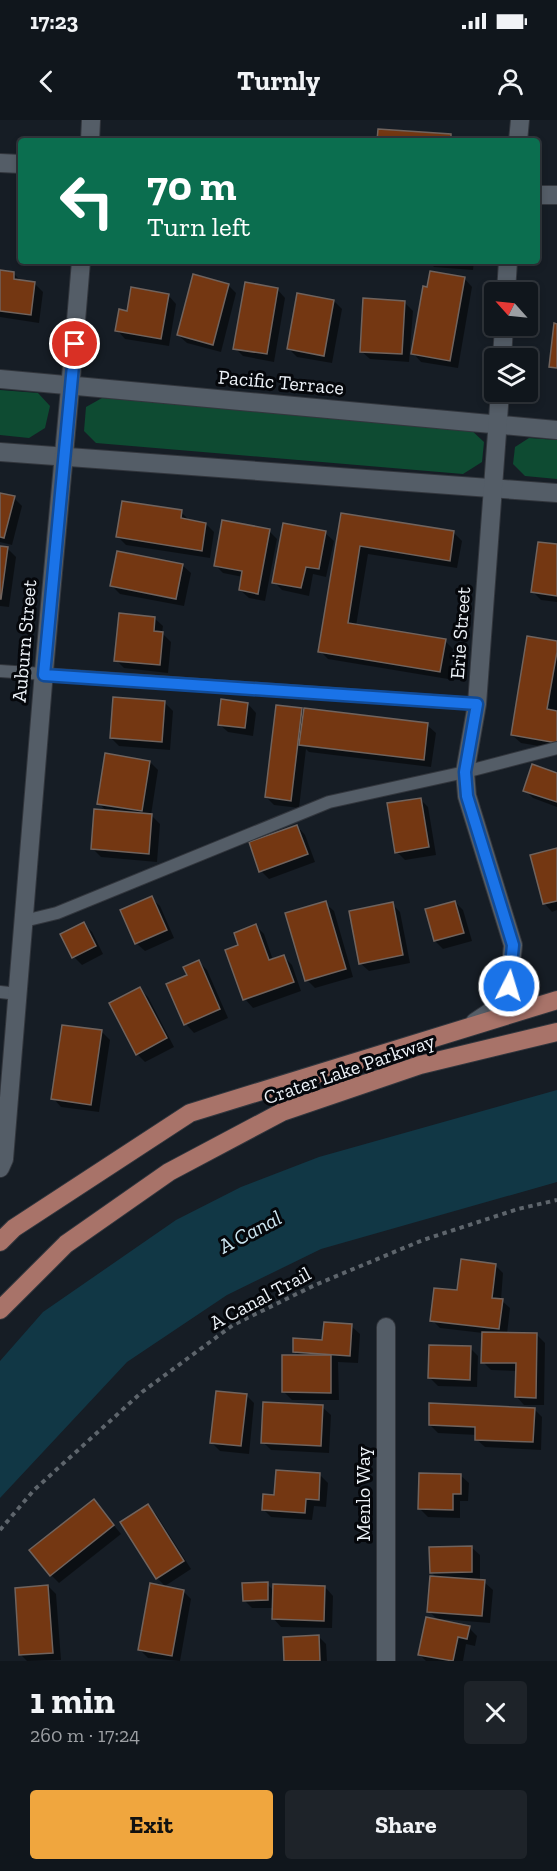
<!DOCTYPE html>
<html lang="en">
<head>
<meta charset="utf-8">
<style>
	:root { --surface:#10161c; --page:#1e2329; --text:#f1f3f6; --muted:#9c9fa3; --line:#30353b; --accent:#f0a63e }
	body { margin:0; font-family:"Zilla Slab",serif; background:var(--page); color:var(--text); height:100vh; display:flex; flex-direction:column; font-size:22px; white-space:nowrap }
	* { box-sizing:border-box; margin:0 }
	p { font-size:20px; color:var(--muted) }
	.icon { flex:none; width:33px; height:33px; fill:none; stroke:currentColor; stroke-width:2; stroke-linecap:round; stroke-linejoin:round }
	.map { position:relative; height:1541px; overflow:hidden }
	.details { display:flex; flex-direction:column; background:var(--surface); flex:1 }
	.details>* { flex:none }
	.banner { position:absolute; left:18px; top:18px; width:522px; height:126px; border-radius:6px; box-shadow:0 3px 9px #0003,0 0 0 2px var(--line); background:#0b6e4f; color:#fff; overflow:hidden }
	.needle { width:39px; rotate:297deg }
	.buttons { position:absolute; left:484px; top:162px; display:grid; gap:12px }
	.buttons a { display:grid; place-items:center; width:54px; height:54px; border-radius:6px; background:var(--surface); box-shadow:0 3px 9px #0003,0 0 0 2px var(--line); font-size:30px }
	.pin { position:absolute; display:grid; place-items:center; width:51px; height:51px; color:#fff; margin:-26px; border:3px solid #fff; border-radius:50%; box-shadow:0 2px 6px #0007 }
	.me { position:absolute; width:66px; margin:-33px; rotate:5deg; stroke-linejoin:round; filter:drop-shadow(0 0 4px #0008) }
	.turn { display:flex; align-items:center; gap:21px; height:126px; padding:0 30px; font-size:27px }
	.turn .icon { width:78px; height:78px; stroke-width:2.5 }
	.turn b { display:block; font-size:42px; line-height:51px }
	.round { display:grid; place-items:center; flex:none; width:63px; height:63px; border-radius:6px; background:var(--page) }
	.head { display:flex; align-items:center; justify-content:space-between; height:102px; padding:0 30px }
	h1 { font-size:36px; font-weight:700; line-height:45px }
	.button { display:flex; gap:12px; margin-top:auto; padding:12px 30px }
	.button a { flex:1; height:69px; border-radius:6px; background:var(--accent); color:#111; font-size:24px; font-weight:700; line-height:69px; text-align:center }
	.button a+a { background:var(--page); color:var(--text) }
	.status { display:flex; justify-content:space-between; align-items:center; height:42px; padding:0 30px; background:var(--surface); direction:ltr }
	.status svg { height:16px; fill:currentColor }
	header { display:flex; justify-content:space-between; align-items:center; height:78px; padding:0 30px; background:var(--surface); font-size:27px; font-weight:700 }
	.map>svg:first-child { display:block }
	.green { fill:#0e4b32 }
	.water { fill:#113745 }
	.shadow { fill:#0007 }
	.building { fill:#743712; stroke:#70635d; stroke-width:1.5 }
	.lines { fill:none; stroke-linecap:round; stroke-linejoin:round }
	.lane-casing { stroke:#32363d; stroke-width:14 }
	.street-casing { stroke:#32363d; stroke-width:20 }
	.primary-casing { stroke:#32363d; stroke-width:20 }
	.path { stroke:#5e656c; stroke-width:4; stroke-dasharray:4.5 4.5; stroke-linecap:butt }
	.lane { stroke:#545d67; stroke-width:12 }
	.street { stroke:#545d67; stroke-width:18 }
	.primary { stroke:#a87369; stroke-width:18 }
	.route-casing { stroke:#114b97; stroke-width:15 }
	.route { stroke:#1a73e8; stroke-width:10 }
	.labels { text-anchor:middle; stroke-width:6; stroke-linejoin:round; paint-order:stroke }
	.street-label { font-size:20px; fill:#edf2f8; stroke:#05070b }
	.water-label { font-size:21px; font-style:italic; fill:#cfe8f3; stroke:#05070b }
</style>
</head>
<body>
<div class="status"><b>17:23</b><svg viewBox="0 0 49 12"><path d="M0 12V9h3v3zM5 12V6h3v6zM10 12V3h3v9zM15 12V0h3v12zM26 1h20v11H26zM47 4h2v5h-2z"/></svg></div>
<header><svg class="icon" aria-label="back" viewBox="0 0 24 24"><path d="M15 5l-7 7 7 7"/></svg>Turnly<svg class="icon" aria-label="person" viewBox="0 0 24 24"><circle cx="12" cy="8" r="4"/><path d="M4 21q1-7 8-7t8 7"/></svg></header>
<div class="map">
<svg width="557" height="1541" viewBox="0 0 557 1541">
	<rect width="100%" height="100%" fill="#161d25"/>
	<!-- green -->
	<g class="green">
		<polygon points="0,270 38,273 50,286 45,308 29,318 0,315"/>
		<polygon points="102,278 469,308 484,322 482,342 463,354 96,323 84,311 86,287"/>
		<polygon points="529,318 557,320 557,359 525,356 513,344 515,327"/>
	</g>
	<!-- water -->
	<polygon class="water" points="557,970 557,1062 321,1129 227,1175 127,1242 0,1378 0,1241 43,1192 176,1100 241,1067 319,1037"/>
	<!-- shadow -->
	<g class="shadow">
		<polygon points="428,141 474,141 473,150 434,147"/>
		<polygon points="0,152 14,154 22,162 35,164 43,172 39,203 0,197"/>
		<polygon points="464,158 472,167 458,248 421,242 413,233"/>
		<polygon points="228,165 236,173 221,232 187,223 178,215"/>
		<polygon points="277,169 285,178 274,242 243,236 235,228"/>
		<polygon points="168,175 176,184 169,226 125,219 117,210 129,193"/>
		<polygon points="334,181 342,189 332,243 297,237 289,229"/>
		<polygon points="405,183 413,191 409,242 370,239 361,231"/>
		<polygon points="0,374 14,378 22,386 12,425 0,422"/>
		<polygon points="181,392 189,400 206,404 214,412 210,438 126,425 118,417"/>
		<polygon points="342,395 454,413 462,421 457,448 368,434 356,506 445,521 453,529 448,559 328,539 320,531"/>
		<polygon points="269,411 277,419 265,481 249,478 240,470 243,457 223,453 215,445"/>
		<polygon points="325,413 334,421 326,457 313,454 309,476 282,470 274,462"/>
		<polygon points="557,426 557,482 541,480 533,472"/>
		<polygon points="0,428 8,429 16,437 9,487 0,486"/>
		<polygon points="182,445 191,453 184,486 120,474 112,466"/>
		<polygon points="154,498 163,506 162,513 171,522 168,553 124,548 116,540"/>
		<polygon points="557,522 557,629 521,623 512,615"/>
		<polygon points="164,582 173,591 170,630 119,626 111,618"/>
		<polygon points="248,584 256,593 253,616 228,612 219,604"/>
		<polygon points="302,589 305,592 427,605 436,613 431,647 309,632 306,629 299,688 274,685 266,677"/>
		<polygon points="150,642 158,650 151,695 160,704 157,742 101,737 93,729 107,692 99,683"/>
		<polygon points="557,654 557,687 533,678 525,670"/>
		<polygon points="420,679 428,687 436,735 405,740 397,732"/>
		<polygon points="297,706 305,715 315,742 269,759 261,751"/>
		<polygon points="557,730 557,790 552,792 544,783"/>
		<polygon points="151,778 160,786 174,818 145,831 136,823"/>
		<polygon points="455,782 463,790 472,821 443,829 435,821"/>
		<polygon points="325,783 334,791 353,857 315,868 307,860"/>
		<polygon points="392,784 400,792 410,843 369,851 360,843"/>
		<polygon points="84,804 92,812 103,834 82,845 74,837"/>
		<polygon points="256,806 264,814 273,840 284,837 292,845 301,871 253,888 245,879 240,826"/>
		<polygon points="199,842 207,850 228,898 194,913 186,904 168,864 189,856"/>
		<polygon points="140,869 148,877 174,927 145,942 137,934"/>
		<polygon points="102,912 110,920 99,992 61,987 53,978"/>
		<polygon points="495,1145 503,1153 501,1180 510,1188 507,1214 537,1215 545,1223 544,1285 524,1285 516,1276 517,1251 491,1250 483,1242 483,1213 440,1208 432,1200 458,1172"/>
		<polygon points="351,1206 360,1214 358,1243 338,1242 339,1280 292,1280 284,1272 300,1237 294,1231 324,1222"/>
		<polygon points="470,1228 478,1236 477,1267 438,1266 429,1257"/>
		<polygon points="246,1275 254,1283 249,1334 220,1331 212,1323"/>
		<polygon points="322,1287 331,1295 329,1333 271,1330 263,1322"/>
		<polygon points="534,1289 542,1297 541,1330 485,1327 476,1319 477,1315 438,1313 430,1305"/>
		<polygon points="320,1355 328,1363 326,1387 314,1386 312,1400 271,1397 263,1389 275,1376"/>
		<polygon points="460,1355 469,1363 468,1381 460,1381 460,1398 428,1397 420,1389"/>
		<polygon points="94,1381 121,1414 59,1463 51,1455"/>
		<polygon points="148,1386 156,1394 191,1449 165,1466 157,1458"/>
		<polygon points="471,1427 480,1435 480,1462 484,1462 493,1470 490,1503 440,1499 440,1501 469,1508 477,1516 475,1526 466,1524 463,1541 426,1541 419,1534 439,1501 429,1491 437,1458 431,1452"/>
		<polygon points="267,1464 274,1471 325,1467 333,1476 332,1508 281,1507 273,1498 274,1488 252,1488 244,1480"/>
		<polygon points="48,1466 56,1474 61,1540 27,1541 21,1535"/>
		<polygon points="183,1471 191,1479 180,1541 148,1538 140,1530"/>
		<polygon points="318,1516 326,1524 327,1541 285,1541"/>
	</g>
	<!-- building -->
	<g class="building">
		<polygon points="378,9 451,14 451,21 377,21"/>
		<polygon points="0,150 14,152 14,159 35,162 31,195 0,191"/>
		<polygon points="430,151 465,157 450,241 411,234 423,166 427,167"/>
		<polygon points="193,154 229,164 213,225 177,215"/>
		<polygon points="245,162 278,168 267,234 233,229"/>
		<polygon points="131,167 169,174 161,219 115,211 119,189 127,191"/>
		<polygon points="297,173 334,180 324,236 287,229"/>
		<polygon points="363,178 405,181 402,234 360,232"/>
		<polygon points="554,203 557,204 557,248 549,247"/>
		<polygon points="0,373 15,376 4,418 0,417"/>
		<polygon points="122,381 182,390 181,398 206,403 202,431 116,417"/>
		<polygon points="341,393 454,411 450,441 360,426 348,503 446,519 440,552 318,532"/>
		<polygon points="222,400 270,409 258,474 239,470 242,451 214,446"/>
		<polygon points="283,403 326,411 319,449 306,447 301,468 272,463"/>
		<polygon points="538,422 557,424 557,476 531,472"/>
		<polygon points="0,426 8,427 1,479 0,479"/>
		<polygon points="117,431 183,444 176,479 110,466"/>
		<polygon points="119,493 155,497 154,511 163,512 160,545 114,541"/>
		<polygon points="527,516 557,521 557,532 547,589 557,591 557,623 511,615"/>
		<polygon points="113,577 165,581 162,622 110,618"/>
		<polygon points="221,579 248,583 245,608 218,605"/>
		<polygon points="276,585 302,588 291,681 265,677"/>
		<polygon points="304,588 428,603 424,640 299,625"/>
		<polygon points="105,633 150,641 142,691 97,684"/>
		<polygon points="532,644 557,653 557,682 523,671"/>
		<polygon points="421,678 429,727 395,733 387,683"/>
		<polygon points="94,689 152,694 149,734 91,729"/>
		<polygon points="297,705 308,734 259,752 249,722"/>
		<polygon points="557,728 557,781 543,784 530,735"/>
		<polygon points="152,776 167,810 135,824 120,790"/>
		<polygon points="326,781 346,849 305,861 285,793"/>
		<polygon points="455,781 464,813 434,821 425,789"/>
		<polygon points="393,782 403,835 359,844 349,791"/>
		<polygon points="84,802 96,826 72,838 60,814"/>
		<polygon points="256,804 269,840 284,835 294,862 243,880 225,830 238,825 234,813"/>
		<polygon points="199,840 220,889 184,905 166,864 187,855 183,847"/>
		<polygon points="140,867 167,918 136,935 109,883"/>
		<polygon points="62,905 102,910 91,985 51,979"/>
		<polygon points="461,1139 496,1144 492,1178 503,1179 499,1209 430,1201 434,1168 457,1170"/>
		<polygon points="324,1202 352,1204 350,1236 293,1232 293,1218 322,1220"/>
		<polygon points="482,1212 537,1213 536,1278 515,1277 516,1243 481,1243"/>
		<polygon points="429,1225 471,1226 470,1260 428,1258"/>
		<polygon points="282,1235 331,1235 331,1273 282,1272"/>
		<polygon points="216,1271 247,1274 241,1326 210,1323"/>
		<polygon points="263,1282 323,1285 321,1326 261,1323"/>
		<polygon points="429,1283 535,1288 533,1322 475,1320 475,1307 429,1305"/>
		<polygon points="276,1350 320,1353 319,1380 306,1379 305,1393 262,1390 263,1374 274,1375"/>
		<polygon points="419,1353 461,1354 461,1374 453,1374 453,1390 418,1389"/>
		<polygon points="94,1379 114,1405 50,1456 29,1430"/>
		<polygon points="148,1384 184,1441 156,1459 120,1402"/>
		<polygon points="472,1426 472,1452 430,1453 429,1427"/>
		<polygon points="430,1456 485,1460 482,1496 427,1492"/>
		<polygon points="268,1462 268,1480 243,1481 242,1463"/>
		<polygon points="150,1463 184,1470 172,1536 138,1530"/>
		<polygon points="273,1464 325,1466 324,1501 272,1499"/>
		<polygon points="48,1465 53,1533 19,1535 15,1468"/>
		<polygon points="426,1497 470,1506 467,1519 458,1517 453,1541 418,1535"/>
		<polygon points="319,1515 320,1541 284,1541 283,1517"/>
	</g>
	<g class="lines">
		<!-- lane casing -->
		<g class="lane-casing">
			<g id="lane">
				<polyline points="0,551 477,584"/>
				<polyline points="24,801 57,793 329,682 465,652 557,628"/>
				<polyline points="0,872 18,874"/>
			</g>
		</g>
		<!-- street casing -->
		<g class="street-casing">
			<g id="street">
				<polyline points="90,21 91,0"/>
				<polyline points="518,21 520,0"/>
				<polyline points="0,43 21,44"/>
				<polyline points="537,75 557,75"/>
				<polyline points="506,172 508,141"/>
				<polyline points="502,238 504,206"/>
				<polyline points="0,259 557,310"/>
				<polyline points="0,332 557,373"/>
				<polyline points="475,902 496,888 509,866 513,825 467,676 465,652 477,584 500,272"/>
				<path d="M0 1048 4 1039C18 876 30 714 44 551 56 415 70 278 81 141"/>
				<polyline points="386,1541 386,1207"/>
			</g>
		</g>
		<!-- primary casing -->
		<g class="primary-casing">
			<g id="primary">
				<polyline points="0,1122 14,1108 190,993 557,880"/>
				<polyline points="0,1190 66,1124 169,1052 282,992 420,945 557,912"/>
			</g>
		</g>
		<!-- path -->
		<polyline class="path" points="0,1410 34,1370 142,1272 233,1205 315,1165 423,1120 518,1089 557,1080"/>
		<!-- lane -->
		<use href="#lane" class="lane"/>
		<!-- street -->
		<use href="#street" class="street"/>
		<!-- primary -->
		<use href="#primary" class="primary"/>
	</g>
	<g class="lines">
		<!-- route casing -->
		<g class="route-casing">
			<polyline id="route" points="75,224 44,555 477,584 465,652 467,676 513,825 509,866"/>
		</g>
		<!-- route -->
		<use href="#route" class="route"/>
	</g>
	<g class="labels">
		<!-- street labels -->
		<g class="street-label">
			<text transform="translate(281 262) rotate(5)" y="7">Pacific Terrace</text>
			<text transform="translate(460 513) rotate(-86)" y="7">Erie Street</text>
			<text transform="translate(24 521) rotate(-85)" y="7">Auburn Street</text>
			<text transform="translate(349 949) rotate(-19)" y="7">Crater Lake Parkway</text>
			<text transform="translate(260 1178) rotate(-28)" y="7">A Canal Trail</text>
			<text transform="translate(363 1374) rotate(-90)" y="7">Menlo Way</text>
		</g>
		<!-- water labels -->
		<g class="water-label">
			<text transform="translate(250 1112) rotate(-28)" y="7">A Canal</text>
		</g>
	</g>
</svg>
<div class="buttons">
<a><svg class="needle" viewBox="-14 -14 28 28"><path d="M0-13l5 13h-10z" fill="#e53935"/><path d="M0 13l5-13h-10z" fill="#9c9fa3"/></svg></a>
<a><svg class="icon" aria-label="layers" viewBox="0 0 24 24"><path d="M12 4l9 5-9 5-9-5zM3 14l9 5 9-5"/></svg></a>
</div>
<div class="pin" style="left:75px;top:224px;background:#d93025"><svg class="icon" aria-label="arrive" viewBox="0 0 24 24"><path d="M6 21V4h12l-3 4 3 4H6"/></svg></div>
<svg class="me" style="left:509px;top:866px" viewBox="-20 -20 40 40"><circle r="17" fill="#1a73e8" stroke="#fff" stroke-width="3"/><path d="M0-11L8 9 0 5-8 9z" fill="#fff"/></svg>
<div class="banner">
<div class="turn"><svg class="icon" aria-label="left" viewBox="0 0 24 24"><path d="M17 20v-9H6M10 6l-5 5 5 5"/></svg><div><b>70 m</b>Turn left</div></div>
</div>
</div>
<section class="details">
<div class="head"><div><h1>1 min</h1><p>260 m · 17:24</p></div><a class="round"><svg class="icon" aria-label="close" viewBox="0 0 24 24"><path d="M6 6l12 12M18 6L6 18"/></svg></a></div>
<div class="button"><a>Exit</a><a>Share</a></div>
</section>
</body>
</html>
